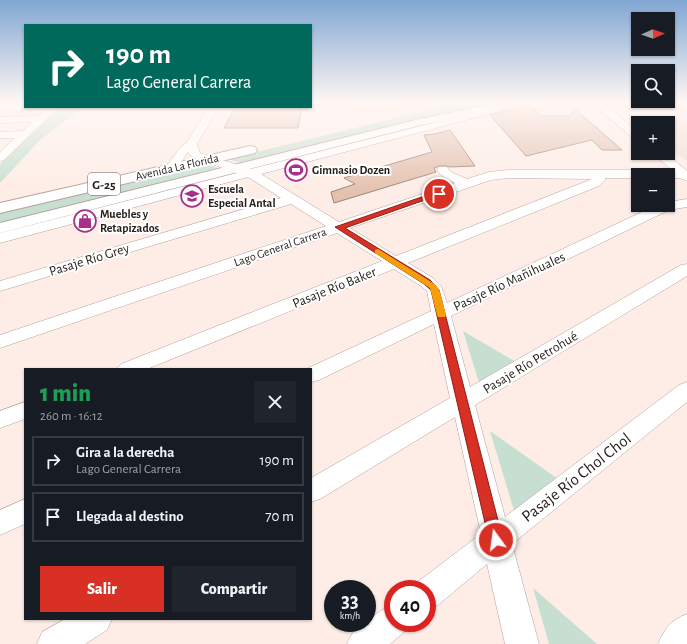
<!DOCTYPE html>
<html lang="es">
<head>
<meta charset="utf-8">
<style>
	:root { --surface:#171b24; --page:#20242c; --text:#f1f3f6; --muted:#9ea1a6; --line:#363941; --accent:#d93025 }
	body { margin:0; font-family:"Alegreya Sans",sans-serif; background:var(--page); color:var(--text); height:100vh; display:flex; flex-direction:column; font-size:15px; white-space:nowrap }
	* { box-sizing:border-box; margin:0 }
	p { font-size:13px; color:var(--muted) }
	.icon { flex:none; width:22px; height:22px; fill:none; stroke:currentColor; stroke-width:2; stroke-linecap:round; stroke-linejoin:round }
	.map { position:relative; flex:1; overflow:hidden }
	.details { position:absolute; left:24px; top:368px; width:288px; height:252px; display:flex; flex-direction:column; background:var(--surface); border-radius:0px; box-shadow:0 1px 3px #0004 }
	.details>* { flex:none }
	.top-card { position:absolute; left:24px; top:24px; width:288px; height:84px; border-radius:0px; box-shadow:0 1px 3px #0004; background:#00695c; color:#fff; overflow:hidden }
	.needle { width:26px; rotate:88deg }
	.controls { position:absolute; left:631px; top:12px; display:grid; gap:8px }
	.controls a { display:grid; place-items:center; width:44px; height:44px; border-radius:0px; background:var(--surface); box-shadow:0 1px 3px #0004; font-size:20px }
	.speed { position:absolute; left:324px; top:580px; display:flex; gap:8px; font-size:20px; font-weight:700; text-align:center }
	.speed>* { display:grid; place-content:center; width:52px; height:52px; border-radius:50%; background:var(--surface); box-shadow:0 1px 3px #0004; line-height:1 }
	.speed small { font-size:10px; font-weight:400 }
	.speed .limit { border:6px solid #d22; background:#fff; color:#111 }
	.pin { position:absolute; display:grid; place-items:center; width:34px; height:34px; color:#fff; margin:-17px; border:2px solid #fff; border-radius:50%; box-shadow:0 1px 4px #0007 }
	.me { position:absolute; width:44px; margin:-22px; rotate:346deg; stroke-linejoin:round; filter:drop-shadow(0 0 3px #0008) }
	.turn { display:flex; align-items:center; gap:14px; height:84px; padding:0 16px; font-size:18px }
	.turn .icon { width:52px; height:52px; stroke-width:2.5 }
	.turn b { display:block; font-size:28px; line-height:34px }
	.round { display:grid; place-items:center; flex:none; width:42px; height:42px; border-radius:0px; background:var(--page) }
	.summary { display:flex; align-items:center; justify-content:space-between; height:68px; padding:0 16px }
	h1 { font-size:24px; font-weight:800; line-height:30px; color:#1e9e55 }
	.action { display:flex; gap:8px; margin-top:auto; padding:8px 16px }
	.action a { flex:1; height:46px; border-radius:0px; background:var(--accent); color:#fff; font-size:16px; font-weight:800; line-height:46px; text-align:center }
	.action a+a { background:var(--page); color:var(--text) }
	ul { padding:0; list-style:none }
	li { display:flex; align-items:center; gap:12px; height:50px; margin:0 8px 6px; padding:0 8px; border:2px solid var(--line); border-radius:0px }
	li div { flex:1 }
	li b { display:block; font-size:15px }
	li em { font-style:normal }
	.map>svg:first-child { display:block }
	.built { fill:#f2dcd3 }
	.green { fill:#c7dfd1 }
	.building { fill:#e3c1ae; stroke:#95847a }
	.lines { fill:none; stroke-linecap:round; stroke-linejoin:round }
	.minor-casing { stroke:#b4a199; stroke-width:1 }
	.major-casing { stroke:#b4a199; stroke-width:2 }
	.minor { fill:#fff; fill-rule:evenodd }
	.major { fill:#fff; fill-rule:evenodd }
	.route { fill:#d93025; stroke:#8d1f18 }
	.slow { fill:#f59e0b }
	.labels { text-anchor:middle; stroke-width:4; stroke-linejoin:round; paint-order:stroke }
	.far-street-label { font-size:12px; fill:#261f1c; stroke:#fff }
	.far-poi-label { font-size:12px; font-weight:bold; fill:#261f1c; stroke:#fff; text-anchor:start }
	.shield { fill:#fff; stroke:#676260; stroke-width:1 }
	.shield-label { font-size:13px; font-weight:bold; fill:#261f1c }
	.street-label { font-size:14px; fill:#261f1c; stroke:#fff }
	.near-street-label { font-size:17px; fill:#261f1c; stroke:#fff }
</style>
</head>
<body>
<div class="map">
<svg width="687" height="644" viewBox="0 0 687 644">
	<rect width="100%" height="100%" fill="#feede6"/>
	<!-- built -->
	<g class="built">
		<polygon points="338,103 408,103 414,105 368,115"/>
		<polygon points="610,103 687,103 687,161 668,147 668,123 638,123 638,124"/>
	</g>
	<!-- green -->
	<g class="green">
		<polygon points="458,103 501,103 244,164 227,159"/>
		<polygon points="60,107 83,107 40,140 0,183 0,164"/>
		<polygon points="207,164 222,170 0,225 0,213"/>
		<polygon points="463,331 516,362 480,386"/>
		<polygon points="490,431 558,479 516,517"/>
		<polygon points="533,588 597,644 549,644"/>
	</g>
	<!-- building -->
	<g class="building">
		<polygon points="529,105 542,116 569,116 575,109 622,150 602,150 592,140 526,156 490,115"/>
		<polygon points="235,107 302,107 298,128 224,128"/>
		<polygon points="450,130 475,166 449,167 447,166 439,166 434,168 436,172 334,203 331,192 355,184 344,178 432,152 424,135 435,134"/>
	</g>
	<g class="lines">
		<!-- minor casing -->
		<g class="minor-casing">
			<g id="minor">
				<polygon points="25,103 25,107 28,108 0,110 0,104"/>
				<path d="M503 103H518L516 105 478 117 261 174 339 222 455 183C447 180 442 177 437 170L439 167H447L451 172 467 179 489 172 508 170H672L652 153H665L687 171V181L680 178H668V175H638V178H605V180L599 186 408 263 433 278 441 286 447 303 657 205H668V202L687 199V207L669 210 451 316 470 387 681 265 687 264V276L475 405 505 517 679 385 687 382V402L512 544 539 644H505L487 564 438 605 427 609V589H414L416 583 481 534 455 417 320 499 311 502V478L450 398 434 324 319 380 311 382V369H306L431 311 427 291 421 286 394 269 147 369H117L121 364 382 261 337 233 0 348V335L326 226 291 204 0 291V281L281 198 248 177 0 243V233L237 173 192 157 188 152 175 171H167L165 168 180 148 187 142 209 107H219L197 144 200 153 251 169 472 113ZM508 178 592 179 396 256 350 228 491 180Z"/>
				<polygon points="592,103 603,103 638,132 638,140 634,139"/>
				<polygon points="49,107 59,107 4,160 0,161 0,152 15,138 0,138 0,132 23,131 32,122 0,123 0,117 39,116"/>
				<polygon points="25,402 25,419 0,428 0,411"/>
				<polygon points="25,499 25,524 0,535 0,510"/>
				<path d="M393 605V623H408L404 632 390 644H347C351 635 356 624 367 623V621L382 610Z"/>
				<path d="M687 614V644H658C665 628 671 620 687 614Z"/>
				<polygon points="65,619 112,619 107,630 85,644 37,644 42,632"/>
			</g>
		</g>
		<!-- major casing -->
		<g class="major-casing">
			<g id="major">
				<polygon points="498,103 519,103 514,106 421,125 0,233 0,223 420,119"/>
				<polygon points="250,146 255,147 257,150 255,153 0,213 0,203"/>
			</g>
		</g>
		<!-- minor -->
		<use href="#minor" class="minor"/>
		<!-- major -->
		<use href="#major" class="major"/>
	</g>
	<!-- sky -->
	<linearGradient id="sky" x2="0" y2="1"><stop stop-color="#80a6d2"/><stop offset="0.53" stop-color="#fff7f4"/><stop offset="1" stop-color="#fff7f4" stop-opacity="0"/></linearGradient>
	<rect width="687" height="193" fill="url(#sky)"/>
	<!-- route -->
	<polygon class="route" points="436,192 442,194 345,228 430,280 439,290 503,540 501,544 496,546 491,544 489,540 431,290 424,284 335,227"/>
	<!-- slow -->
	<polygon class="slow" points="378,249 436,285 440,292 446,315 445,317 438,317 437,315 430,288 375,253 375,250"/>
	<!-- icons -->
	<defs>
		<g id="stadium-ring" transform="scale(1.15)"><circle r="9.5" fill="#fff" stroke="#a73189" stroke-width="1.5"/><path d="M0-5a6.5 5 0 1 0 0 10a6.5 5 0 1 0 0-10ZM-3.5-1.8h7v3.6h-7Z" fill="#a73189"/></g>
		<g id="school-ring" transform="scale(1.15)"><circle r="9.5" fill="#fff" stroke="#a73189" stroke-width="1.5"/><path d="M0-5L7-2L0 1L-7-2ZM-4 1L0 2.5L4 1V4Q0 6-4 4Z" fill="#a73189"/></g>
		<g id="shop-ring" transform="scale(1.15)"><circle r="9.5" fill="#fff" stroke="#a73189" stroke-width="1.5"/><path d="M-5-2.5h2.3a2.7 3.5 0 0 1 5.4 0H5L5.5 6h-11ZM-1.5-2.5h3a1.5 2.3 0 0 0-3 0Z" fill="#a73189"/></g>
	</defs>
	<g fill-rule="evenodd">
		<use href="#stadium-ring" x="296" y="170"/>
		<use href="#school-ring" x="192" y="196"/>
		<use href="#shop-ring" x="85" y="221"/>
	</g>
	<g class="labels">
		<!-- far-street labels -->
		<g class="far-street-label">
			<text transform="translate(177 167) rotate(-13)" y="4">Avenida La Florida</text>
			<text transform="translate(280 247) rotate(-19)" y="4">Lago General Carrera</text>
		</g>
		<!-- far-poi labels -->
		<g class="far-poi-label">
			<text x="312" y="174">Gimnasio Dozen</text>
			<text x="208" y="193">Escuela<tspan x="208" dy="14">Especial Antal</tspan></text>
			<text x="100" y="218">Muebles y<tspan x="100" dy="14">Retapizados</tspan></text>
		</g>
		<!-- shield labels -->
		<rect class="shield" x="88" y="173" width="32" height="22" rx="3"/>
		<g class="shield-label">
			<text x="104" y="189">G-25</text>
		</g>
		<!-- street labels -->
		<g class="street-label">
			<text transform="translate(89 259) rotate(-17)" y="5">Pasaje Río Grey</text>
			<text transform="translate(509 281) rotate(-25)" y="5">Pasaje Río Mañihuales</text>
			<text transform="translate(334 287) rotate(-22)" y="5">Pasaje Río Baker</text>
			<text transform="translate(530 362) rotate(-31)" y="5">Pasaje Río Petrohué</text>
		</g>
		<!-- near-street labels -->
		<g class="near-street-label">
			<text transform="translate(576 477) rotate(-38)" y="6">Pasaje Río Chol Chol</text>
		</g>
	</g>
</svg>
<div class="controls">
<a><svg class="needle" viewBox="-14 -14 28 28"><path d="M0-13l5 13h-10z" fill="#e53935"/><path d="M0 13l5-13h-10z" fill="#9ea1a6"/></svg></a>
<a><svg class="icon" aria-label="search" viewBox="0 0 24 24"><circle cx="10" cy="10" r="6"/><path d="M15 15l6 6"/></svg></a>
<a>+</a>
<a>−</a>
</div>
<div class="speed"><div>33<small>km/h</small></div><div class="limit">40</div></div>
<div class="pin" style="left:439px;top:194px;background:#d93025"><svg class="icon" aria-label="arrive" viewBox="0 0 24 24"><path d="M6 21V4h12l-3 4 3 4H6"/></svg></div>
<svg class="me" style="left:496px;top:540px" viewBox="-20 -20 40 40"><circle r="17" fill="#d93025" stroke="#fff" stroke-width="3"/><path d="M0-11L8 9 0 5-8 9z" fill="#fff"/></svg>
<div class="top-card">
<div class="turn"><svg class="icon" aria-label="right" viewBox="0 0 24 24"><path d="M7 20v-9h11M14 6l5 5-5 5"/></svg><div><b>190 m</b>Lago General Carrera</div></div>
</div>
<section class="details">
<div class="summary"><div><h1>1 min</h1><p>260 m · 16:12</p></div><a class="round"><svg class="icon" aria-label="close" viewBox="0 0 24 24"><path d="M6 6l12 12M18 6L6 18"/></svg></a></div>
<ul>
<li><svg class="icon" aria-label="right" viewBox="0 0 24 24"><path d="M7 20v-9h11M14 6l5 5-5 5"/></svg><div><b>Gira a la derecha</b><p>Lago General Carrera</p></div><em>190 m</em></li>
<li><svg class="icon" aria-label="arrive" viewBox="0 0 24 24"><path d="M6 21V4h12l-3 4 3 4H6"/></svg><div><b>Llegada al destino</b></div><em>70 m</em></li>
</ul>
<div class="action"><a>Salir</a><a>Compartir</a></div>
</section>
</div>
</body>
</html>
